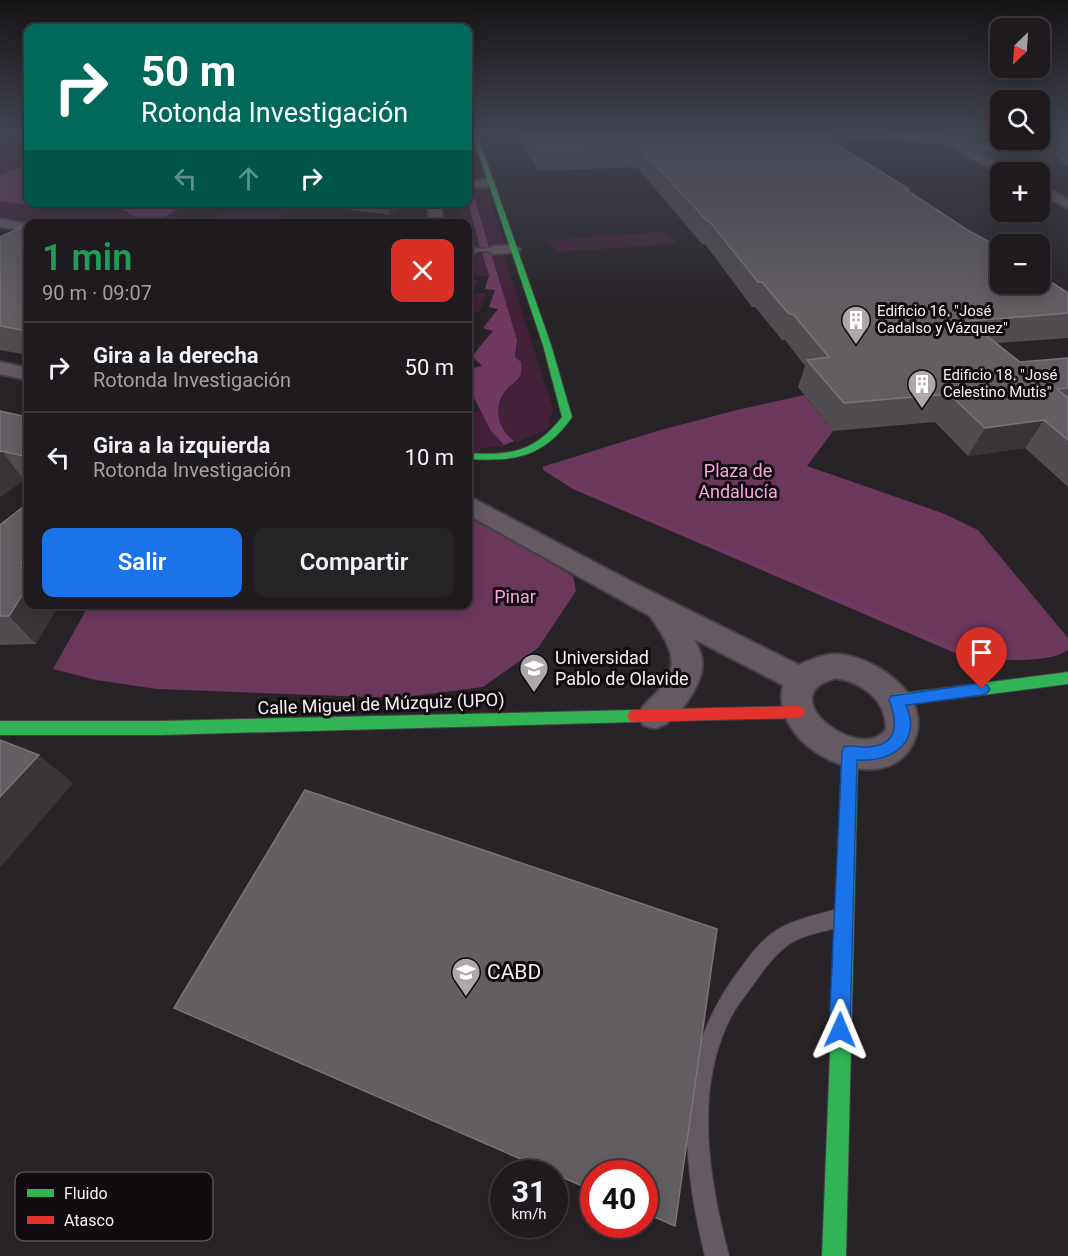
<!DOCTYPE html>
<html lang="es">
<head>
<meta charset="utf-8">
<style>
	:root { --surface:#1e1a1d; --page:#262326; --text:#f1f3f6; --muted:#a1a1a4; --line:#3c383b; --accent:#1a73e8 }
	body { margin:0; font-family:Roboto,sans-serif; background:var(--page); color:var(--text); height:100vh; display:flex; flex-direction:column; font-size:22px; white-space:nowrap }
	* { box-sizing:border-box; margin:0 }
	p { font-size:20px; color:var(--muted) }
	.icon { flex:none; width:33px; height:33px; fill:none; stroke:currentColor; stroke-width:2; stroke-linecap:round; stroke-linejoin:round }
	.map { position:relative; flex:1; overflow:hidden }
	.details { position:absolute; left:24px; top:219px; width:448px; height:390px; display:flex; flex-direction:column; background:var(--surface); border-radius:12px; box-shadow:0 3px 15px #0003,0 0 0 2px var(--line) }
	.details>* { flex:none }
	.top-card { position:absolute; left:24px; top:24px; width:448px; height:183px; border-radius:12px; box-shadow:0 3px 15px #0003,0 0 0 2px var(--line); background:#00695c; color:#fff; overflow:hidden }
	.needle { width:39px; rotate:205deg }
	.buttons { position:absolute; left:990px; top:18px; display:grid; gap:12px }
	.buttons a { display:grid; place-items:center; width:60px; height:60px; border-radius:12px; background:var(--surface); box-shadow:0 3px 15px #0003,0 0 0 2px var(--line); font-size:30px }
	.speed { position:absolute; left:490px; top:1160px; display:flex; gap:12px; font-size:30px; font-weight:700; text-align:center }
	.speed>* { display:grid; place-content:center; width:78px; height:78px; border-radius:50%; background:var(--surface); box-shadow:0 3px 15px #0003,0 0 0 2px var(--line); line-height:1 }
	.speed small { font-size:15px; font-weight:400 }
	.speed .limit { border:9px solid #d22; background:#fff; color:#111 }
	.pin { position:absolute; display:grid; place-items:center; width:51px; height:51px; color:#fff; margin:-62px -26px; border-radius:50% 50% 50% 0; rotate:-45deg; box-shadow:0 0 6px #0007 }
	.pin .icon { rotate:45deg }
	.me { position:absolute; width:66px; margin:-33px; rotate:1deg; stroke-linejoin:round; filter:drop-shadow(0 0 4px #0008) }
	.turn { display:flex; align-items:center; gap:21px; height:126px; padding:0 18px; font-size:27px }
	.turn .icon { width:78px; height:78px; stroke-width:2.5 }
	.turn b { display:block; font-size:42px; line-height:51px }
	.lanes { display:flex; align-items:center; height:57px; padding:0 18px; background:#0003; justify-content:center; gap:30px; direction:ltr }
	.lanes .off { opacity:.35 }
	.round { display:grid; place-items:center; flex:none; width:63px; height:63px; border-radius:12px; background:var(--page) }
	.headline { display:flex; align-items:center; justify-content:space-between; height:102px; padding:0 18px }
	h1 { font-size:36px; font-weight:600; line-height:45px; color:#1e9e55 }
	.cta { display:flex; gap:12px; margin-top:auto; padding:12px 18px }
	.cta a { flex:1; height:69px; border-radius:12px; background:var(--accent); color:#fff; font-size:24px; font-weight:600; line-height:69px; text-align:center }
	.cta a+a { background:var(--page); color:var(--text) }
	ul { padding:0; list-style:none }
	li { display:flex; align-items:center; gap:18px; height:90px; padding:0 18px; border-top:2px solid var(--line) }
	li div { flex:1 }
	li b { display:block; font-size:22px }
	li em { font-style:normal }
	.map>svg:first-child { display:block }
	.green { fill:#422139 }
	.forest { fill:#6b375d }
	.water { fill:#703961 }
	.lines { fill:none; stroke-linecap:round; stroke-linejoin:round }
	.stream { fill:#703961; fill-rule:evenodd }
	.lane-casing { stroke:#444043; stroke-width:2 }
	.street-casing { stroke:#444043; stroke-width:4 }
	.fast-casing { stroke:#444043; stroke-width:2 }
	.jam-casing { stroke:#444043; stroke-width:2 }
	.lane { fill:#655962; fill-rule:evenodd }
	.street { fill:#655962; fill-rule:evenodd }
	.fast { fill:#30b455; fill-rule:evenodd }
	.jam { fill:#e5322d; fill-rule:evenodd }
	.wall { fill:#514c50 }
	.shaded-wall { fill:#393438 }
	.building { fill:#635e62; stroke:#7a7479; stroke-width:1.5 }
	.route { fill:#1a73e8; stroke:#114b97; stroke-width:1.5 }
	.labels { text-anchor:middle; stroke-width:6; stroke-linejoin:round; paint-order:stroke }
	.far-poi-label { font-size:15px; fill:#f6eff4; stroke:#100b0f; text-anchor:start }
	.park-label { font-size:18px; fill:#fca3e3; stroke:#100b0f }
	.poi-label { font-size:18px; fill:#f6eff4; stroke:#100b0f; text-anchor:start }
	.street-label { font-size:18px; fill:#f6eff4; stroke:#100b0f }
	.near-poi-label { font-size:21px; fill:#f6eff4; stroke:#100b0f; text-anchor:start }
	.key { fill:#100b0f; stroke:#554f54; stroke-width:1.5 }
	.key-label { font-size:16px; fill:#f6eff4 }
</style>
</head>
<body>
<div class="map">
<svg width="1068" height="1256" viewBox="0 0 1068 1256">
	<rect width="100%" height="100%" fill="#282327"/>
	<!-- green -->
	<g class="green">
		<polygon points="28,141 28,202 200,203 181,216 162,223 47,223 0,216 0,151"/>
		<polygon points="471,186 486,186 505,247 489,247"/>
		<polygon points="286,202 304,205 273,223 200,223 240,203"/>
		<polygon points="468,202 480,248 468,249 469,225 462,218 457,203"/>
		<polygon points="667,232 677,244 556,252 549,240"/>
		<path d="M491 253 504 255 553 409 548 429 516 443C498 429 490 409 507 389 510 385 518 381 520 376 522 372 521 366 520 362L515 357 517 349Z"/>
		<polygon points="468,255 482,255 489,276 469,276"/>
		<polygon points="468,279 478,280 473,293 486,293 480,312 468,312"/>
		<polygon points="481,411 491,431 504,446 481,448 478,453 468,451 468,413"/>
	</g>
	<!-- forest -->
	<g class="forest">
		<path d="M804 395 833 431 807 466 945 514 978 530 1068 638V650C1049 664 1003 659 979 660L575 488 542 467 657 431 737 410Z"/>
		<polygon points="468,515 573,576 576,591 538,648 483,687 397,698 157,689 96,680 53,669 89,605 468,604"/>
	</g>
	<!-- water -->
	<g class="water">
		<polygon points="28,164 28,202 58,203 58,208 0,201 0,175"/>
		<polygon points="468,186 471,186 489,247 480,248 468,202"/>
		<path d="M116 203H183C163 226 136 224 116 203Z"/>
		<path d="M482 253H491L517 340 515 357 521 362C521 366 522 372 520 376 518 381 510 385 506 390 492 407 498 429 514 441L504 445 491 431 468 386V369L482 366 472 356 493 331 483 328 498 309 489 307 495 290 485 289 489 275Z"/>
	</g>
	<g class="lines">
		<!-- stream -->
		<polygon class="stream" points="545,467 577,487 982,658 983,660 982,662 976,662 573,489 543,470 543,468"/>
		<!-- lane casing -->
		<g class="lane-casing">
			<g id="lane">
				<polygon points="493,248 495,251 468,252 471,249"/>
				<path d="M838 909 845 911 847 918 845 925C826 932 806 933 789 944 773 956 761 973 750 989 744 997 737 1006 732 1015 693 1088 709 1180 729 1256H705C681 1159 673 1061 735 976 748 958 761 938 782 927 799 918 819 914 838 909Z"/>
			</g>
		</g>
		<!-- street casing -->
		<g class="street-casing">
			<g id="street">
				<path d="M893 134 921 135 980 144 1017 140 1036 141 1031 144 983 150 981 154 1014 172C992 174 970 157 951 146 939 140 909 141 895 140L890 137Z"/>
				<polygon points="490,179 494,180 494,186 477,188 471,184 477,180"/>
				<polygon points="1040,185 1068,199 1068,208 1040,194"/>
				<polygon points="428,202 440,202 443,224 429,224"/>
				<polygon points="0,219 30,224 28,224 28,231 0,227"/>
				<polygon points="513,245 520,249 518,252 493,254 486,250 493,246"/>
				<polygon points="468,247 476,248 478,251 468,256"/>
				<polygon points="0,362 28,368 28,380 0,374"/>
				<path d="M468 497 476 500 632 582 799 665C809 660 827 653 838 654 881 658 941 703 909 750 876 798 768 748 783 685L694 639C698 647 703 656 702 666 702 685 676 724 656 728 652 729 647 726 643 725L638 715C643 704 651 699 659 690 684 663 667 641 650 616L468 515ZM836 678C863 683 886 699 886 729 862 765 768 696 836 678Z"/>
			</g>
		</g>
		<!-- fast casing -->
		<g class="fast-casing">
			<g id="fast">
				<path d="M472 134H477L551 345 572 417C544 457 515 462 468 459V453C510 456 535 452 562 417L543 345Z"/>
				<polygon points="822,134 877,137 944,134 877,139"/>
				<polygon points="1050,134 1057,134 1038,143 1013,140 1040,140"/>
				<polygon points="1068,672 1068,684 896,706 891,704 889,700 891,696 896,694"/>
				<polygon points="635,710 640,711 643,716 640,721 635,722 160,735 0,735 0,721 160,721"/>
				<polygon points="850,745 856,747 858,752 846,1256 822,1256 842,752 844,747"/>
			</g>
		</g>
		<!-- jam casing -->
		<g class="jam-casing">
			<polygon id="jam" points="798,706 803,708 805,712 803,716 798,718 635,722 630,721 627,716 630,711 635,710"/>
		</g>
		<!-- lane -->
		<use href="#lane" class="lane"/>
		<!-- street -->
		<use href="#street" class="street"/>
		<!-- fast -->
		<use href="#fast" class="fast"/>
		<!-- jam -->
		<use href="#jam" class="jam"/>
	</g>
	<!-- wall -->
	<g class="wall">
		<polygon points="516,134 842,134 839,141 836,144 909,189 908,191 1000,284 1068,293 1068,338 997,343 1020,362 1068,358 1068,487 1025,448 968,456 935,422 833,431 798,387 805,366 785,340 782,340 755,307 752,307 705,244 702,244 637,167 538,171"/>
		<polygon points="1065,136 1068,136 1068,166 1055,155"/>
		<polygon points="328,202 406,202 390,215 328,207"/>
		<polygon points="28,228 28,355 0,350 0,237"/>
		<polygon points="0,411 28,417 28,481 24,480 0,497"/>
		<polygon points="0,525 36,644 0,645"/>
		<polygon points="305,790 717,929 675,1226 645,1214 645,1173 594,1173 594,1192 555,1175 555,1173 551,1173 174,1008"/>
	</g>
	<!-- shaded-wall -->
	<g class="shaded-wall">
		<polygon points="826,134 842,134 839,141 818,155 823,136"/>
		<polygon points="388,202 406,202 390,215"/>
		<polygon points="1044,420 1025,448 968,456 985,428"/>
		<polygon points="2,451 24,480 0,497 0,452"/>
		<polygon points="28,557 28,572 21,563"/>
		<polygon points="28,586 28,604 60,604 36,644 9,616"/>
		<polygon points="39,755 73,783 0,868 0,797"/>
	</g>
	<!-- building -->
	<g class="building">
		<polygon points="527,134 826,134 823,136 909,189 905,189 966,229 1000,248 1000,284 1040,284 1040,275 1068,293 1068,313 968,321 1020,362 1068,358 1068,388 1057,389 1068,398 1068,440 1044,420 985,428 949,394 844,403 807,360 829,357 793,314 789,314 762,282 758,282 709,221 707,221 639,147 538,151"/>
		<polygon points="49,220 74,224 41,224"/>
		<polygon points="22,227 28,228 28,331 0,326 0,237"/>
		<polygon points="0,411 28,417 28,457 2,451 0,452"/>
		<polygon points="28,503 28,557 21,563 28,565 28,586 9,616 0,616 0,542 1,541 0,541 0,525"/>
		<polygon points="0,740 39,755 0,797"/>
		<polygon points="305,790 717,929 675,1226 645,1213 645,1173 594,1173 594,1191 555,1174 555,1173 553,1173 174,1008"/>
	</g>
	<!-- sky -->
	<linearGradient id="sky" x2="0" y2="1"><stop stop-color="#161315"/><stop offset="0.43" stop-color="#424552"/><stop offset="1" stop-color="#424552" stop-opacity="0"/></linearGradient>
	<rect width="1068" height="310" fill="url(#sky)"/>
	<!-- route -->
	<path class="route" d="M982 683 987 685 990 689 987 693 982 695 906 705C922 742 892 763 857 760L850 1030 847 1037 840 1040 833 1037 829 1030 842 752 844 747C853 744 860 748 868 747 899 745 898 722 889 700L891 696Z"/>
	<!-- icons -->
	<defs>
		<g id="building-pin" transform="scale(1.5)"><path d="M0 17L-7.5 6A9.5 9.5 0 1 1 7.5 6Z" fill="#aea8ac" stroke="#100b0f"/><path d="M-4-6H4V6H1V3H-1V6H-4ZM-2.5-4.3h1.7v1.8h-1.7ZM.8-4.3h1.7v1.8H.8ZM-2.5-1h1.7V.8h-1.7ZM.8-1h1.7V.8H.8Z" fill="#fff"/></g>
		<g id="university-pin" transform="scale(1.5)"><path d="M0 17L-7.5 6A9.5 9.5 0 1 1 7.5 6Z" fill="#aea8ac" stroke="#100b0f"/><path d="M0-5L7-2L0 1L-7-2ZM-4 1L0 2.5L4 1V4Q0 6-4 4Z" fill="#fff"/></g>
		<g id="school-pin" transform="scale(1.5)"><path d="M0 17L-7.5 6A9.5 9.5 0 1 1 7.5 6Z" fill="#aea8ac" stroke="#100b0f"/><path d="M0-5L7-2L0 1L-7-2ZM-4 1L0 2.5L4 1V4Q0 6-4 4Z" fill="#fff"/></g>
	</defs>
	<g fill-rule="evenodd">
		<use href="#building-pin" x="856" y="320"/>
		<use href="#building-pin" x="922" y="384"/>
		<use href="#university-pin" x="534" y="668"/>
		<use href="#school-pin" x="466" y="972"/>
	</g>
	<g class="labels">
		<!-- far-poi labels -->
		<g class="far-poi-label">
			<text x="877" y="316">Edificio 16. "José<tspan x="877" dy="17">Cadalso y Vázquez"</tspan></text>
			<text x="943" y="380">Edificio 18. "José<tspan x="943" dy="17">Celestino Mutis"</tspan></text>
		</g>
		<!-- park labels -->
		<g class="park-label">
			<text x="738" y="477">Plaza de<tspan x="738" dy="21">Andalucía</tspan></text>
			<text x="515" y="603">Pinar</text>
		</g>
		<!-- poi labels -->
		<g class="poi-label">
			<text x="555" y="664">Universidad<tspan x="555" dy="21">Pablo de Olavide</tspan></text>
		</g>
		<!-- street labels -->
		<g class="street-label">
			<text transform="translate(381 704) rotate(-2)" y="6">Calle Miguel de Múzquiz (UPO)</text>
		</g>
		<!-- near-poi labels -->
		<g class="near-poi-label">
			<text x="487" y="979">CABD</text>
		</g>
	</g>
	<!-- legend -->
	<rect x="15" y="1172" width="198" height="69" rx="9" class="key"/>
	<rect x="27" y="1189" width="27" height="8" fill="#30b455"/>
	<rect x="27" y="1216" width="27" height="8" fill="#e5322d"/>
	<g class="key-label">
		<text x="64" y="1199">Fluido</text>
		<text x="64" y="1226">Atasco</text>
	</g>
</svg>
<div class="buttons">
<a><svg class="needle" viewBox="-14 -14 28 28"><path d="M0-13l5 13h-10z" fill="#e53935"/><path d="M0 13l5-13h-10z" fill="#a1a1a4"/></svg></a>
<a><svg class="icon" aria-label="search" viewBox="0 0 24 24"><circle cx="10" cy="10" r="6"/><path d="M15 15l6 6"/></svg></a>
<a>+</a>
<a>−</a>
</div>
<div class="speed"><div>31<small>km/h</small></div><div class="limit">40</div></div>
<div class="pin" style="left:982px;top:689px;background:#d93025"><svg class="icon" aria-label="arrive" viewBox="0 0 24 24"><path d="M6 21V4h12l-3 4 3 4H6"/></svg></div>
<svg class="me" style="left:840px;top:1030px" viewBox="-20 -20 40 40"><path d="M0-17L14 15 0 8-14 15z" fill="#1a73e8" stroke="#fff" stroke-width="4"/></svg>
<div class="top-card">
<div class="turn"><svg class="icon" aria-label="right" viewBox="0 0 24 24"><path d="M7 20v-9h11M14 6l5 5-5 5"/></svg><div><b>50 m</b>Rotonda Investigación</div></div>
<div class="lanes"><svg class="icon off" aria-label="left" viewBox="0 0 24 24"><path d="M17 20v-9H6M10 6l-5 5 5 5"/></svg><svg class="icon off" aria-label="ahead" viewBox="0 0 24 24"><path d="M12 20V5M6 11l6-6 6 6"/></svg><svg class="icon" aria-label="right" viewBox="0 0 24 24"><path d="M7 20v-9h11M14 6l5 5-5 5"/></svg></div>
</div>
<section class="details">
<div class="headline"><div><h1>1 min</h1><p>90 m · 09:07</p></div><a class="round" style="background:#d93025;color:#fff"><svg class="icon" aria-label="close" viewBox="0 0 24 24"><path d="M6 6l12 12M18 6L6 18"/></svg></a></div>
<ul>
<li><svg class="icon" aria-label="right" viewBox="0 0 24 24"><path d="M7 20v-9h11M14 6l5 5-5 5"/></svg><div><b>Gira a la derecha</b><p>Rotonda Investigación</p></div><em>50 m</em></li>
<li><svg class="icon" aria-label="left" viewBox="0 0 24 24"><path d="M17 20v-9H6M10 6l-5 5 5 5"/></svg><div><b>Gira a la izquierda</b><p>Rotonda Investigación</p></div><em>10 m</em></li>
</ul>
<div class="cta"><a>Salir</a><a>Compartir</a></div>
</section>
</div>
</body>
</html>
